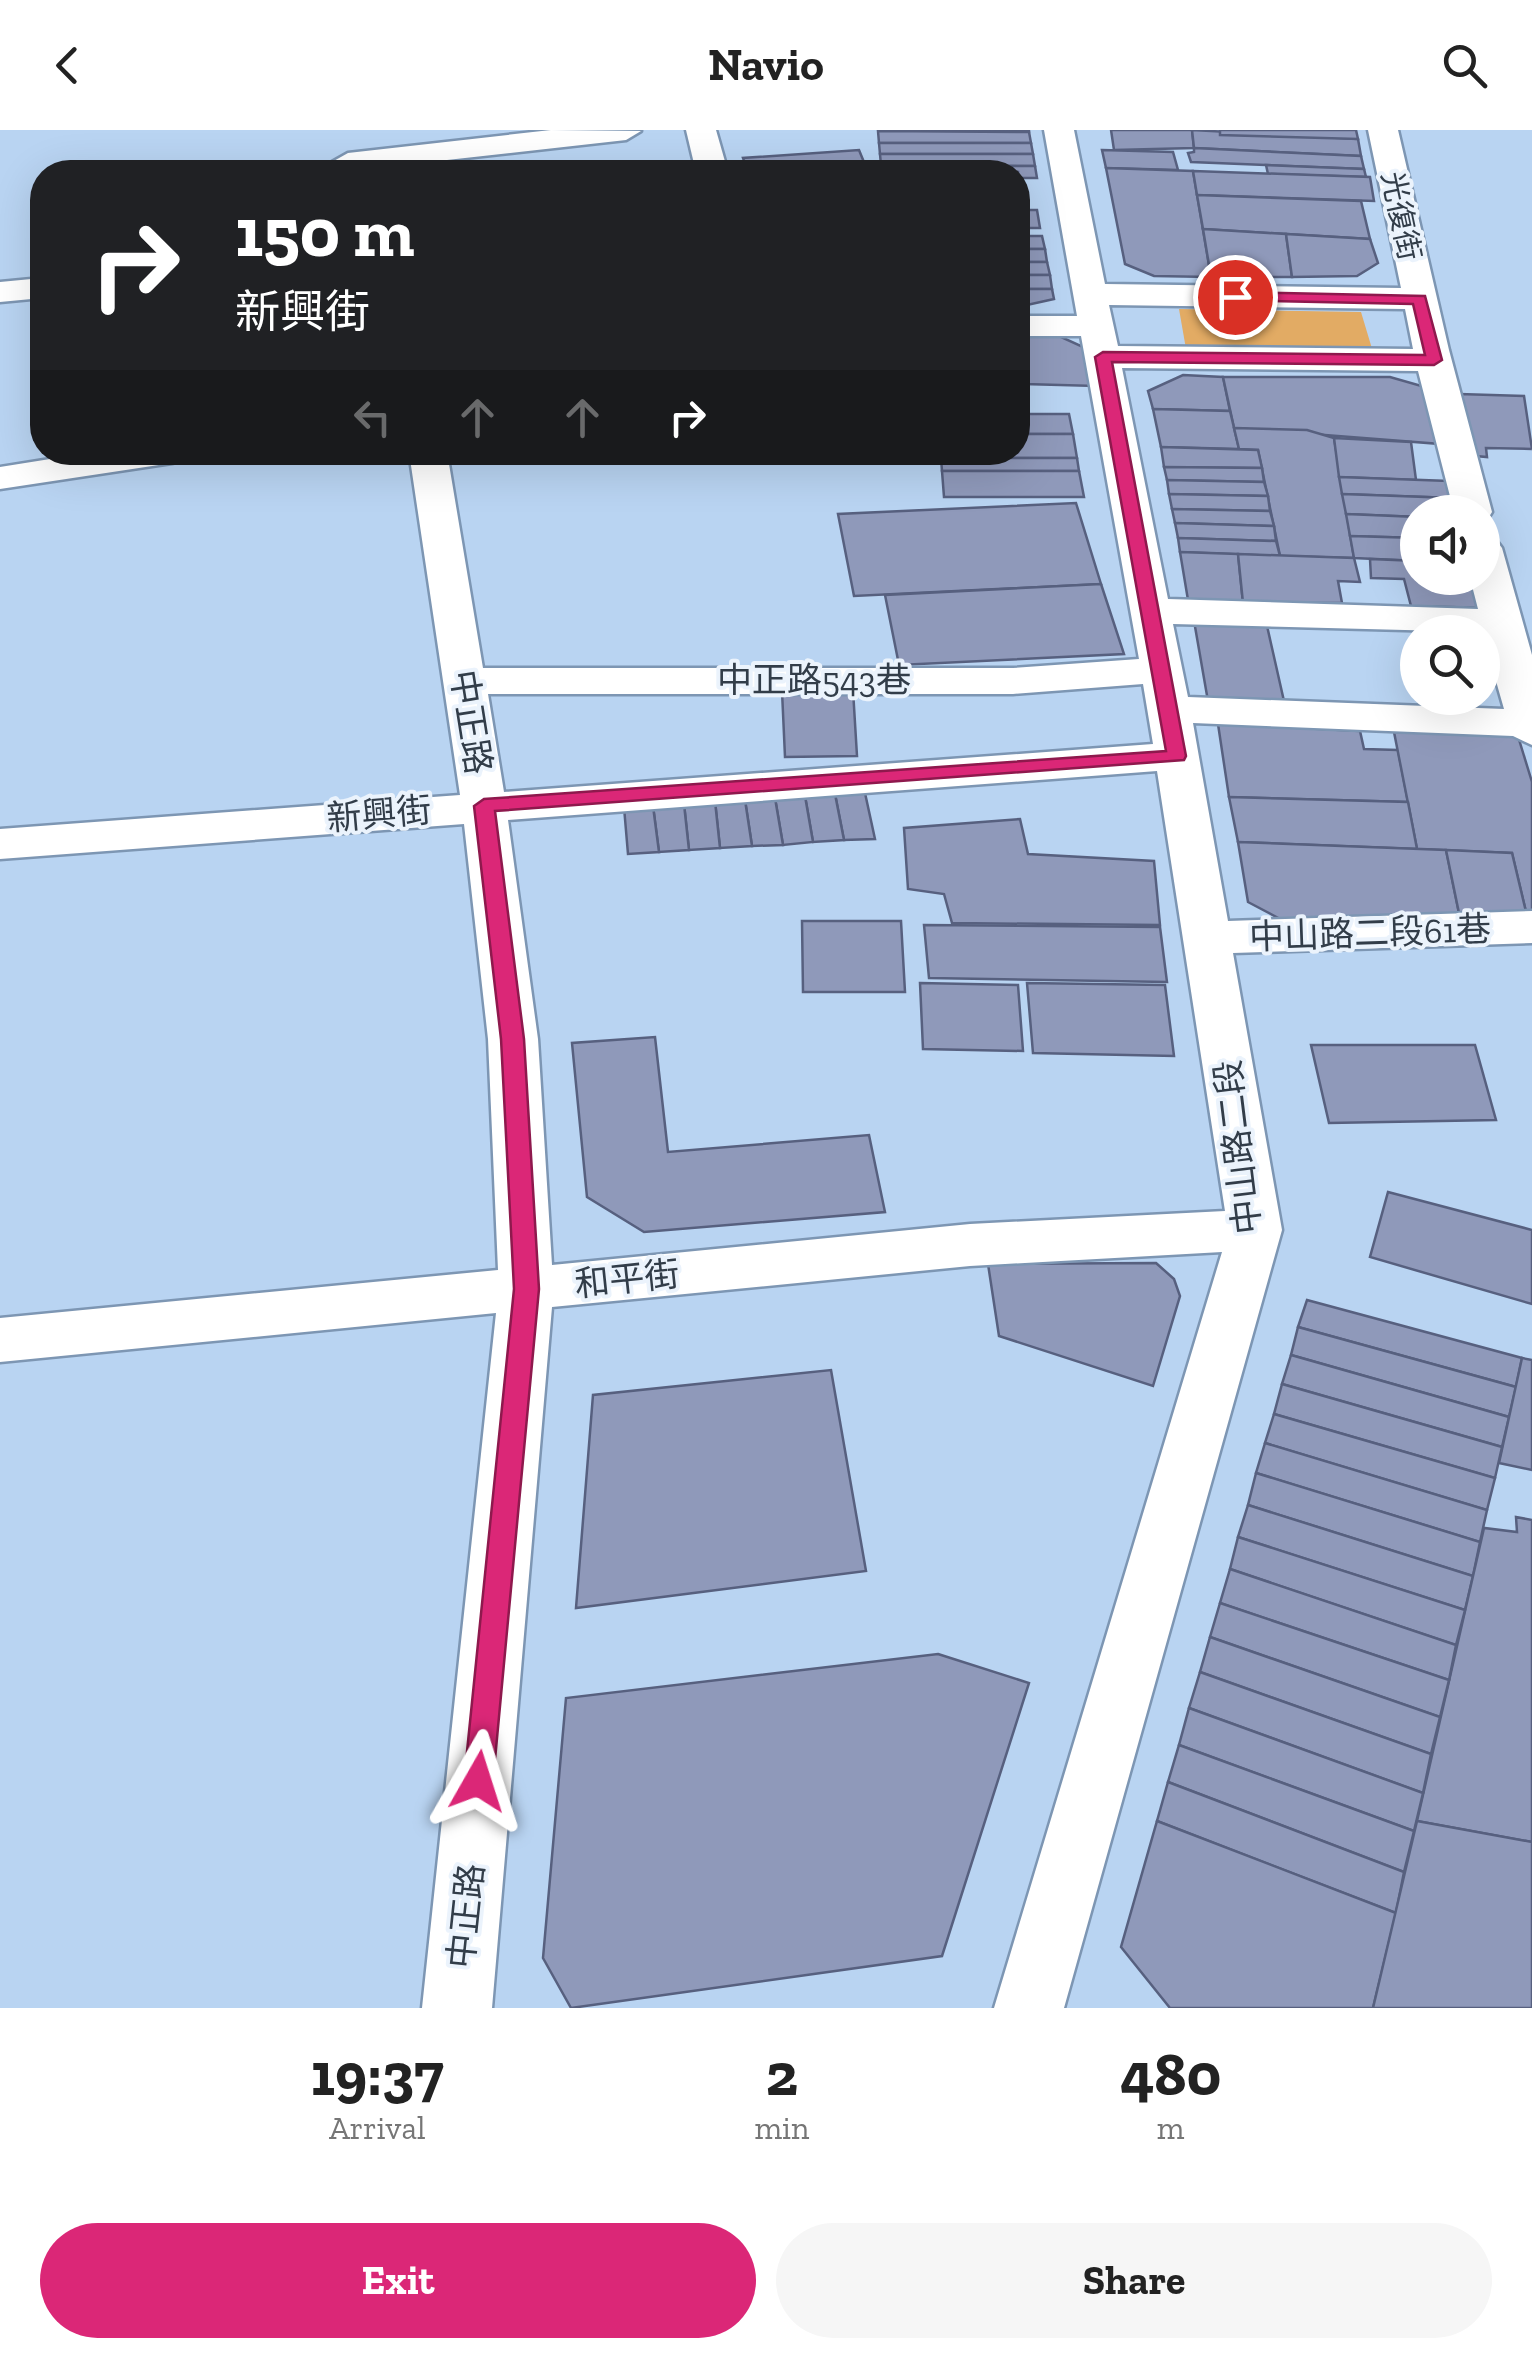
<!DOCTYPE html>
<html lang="en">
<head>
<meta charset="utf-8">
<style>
	:root { --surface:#fff; --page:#f6f6f6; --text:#222; --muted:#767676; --accent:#db2777 }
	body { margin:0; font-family:"Zilla Slab","Noto Sans TC",serif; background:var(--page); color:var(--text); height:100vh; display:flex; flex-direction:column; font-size:38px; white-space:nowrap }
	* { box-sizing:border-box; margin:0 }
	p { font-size:32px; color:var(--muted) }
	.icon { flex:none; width:55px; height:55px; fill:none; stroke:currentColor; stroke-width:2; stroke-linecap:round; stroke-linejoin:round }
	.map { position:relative; height:1878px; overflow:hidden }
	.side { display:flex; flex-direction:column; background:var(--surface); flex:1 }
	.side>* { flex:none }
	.top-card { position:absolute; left:30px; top:30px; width:1000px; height:305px; border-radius:40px; box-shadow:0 10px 40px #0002; background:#202124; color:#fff; overflow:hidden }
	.fabs { position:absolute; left:1400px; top:365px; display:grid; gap:20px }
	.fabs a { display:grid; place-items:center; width:100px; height:100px; border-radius:50%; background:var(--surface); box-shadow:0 10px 40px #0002; font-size:50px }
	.pin { position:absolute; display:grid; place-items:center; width:85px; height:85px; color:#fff; margin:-42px; border:5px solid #fff; border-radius:50%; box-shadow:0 2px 10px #0007 }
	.me { position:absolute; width:110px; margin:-55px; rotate:6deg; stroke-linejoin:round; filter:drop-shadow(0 0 8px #0008) }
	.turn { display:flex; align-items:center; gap:35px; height:210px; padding:0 40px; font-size:45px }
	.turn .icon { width:130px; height:130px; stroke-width:2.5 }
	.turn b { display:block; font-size:70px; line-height:85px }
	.lanes { display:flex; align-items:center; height:95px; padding:0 40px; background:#0003; justify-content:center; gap:50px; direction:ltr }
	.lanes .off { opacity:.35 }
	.eta { display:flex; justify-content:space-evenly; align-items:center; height:170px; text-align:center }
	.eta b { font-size:60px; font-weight:700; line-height:70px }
	.cta { display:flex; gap:20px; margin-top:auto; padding:20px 40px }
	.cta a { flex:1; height:115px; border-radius:60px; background:var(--accent); color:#fff; font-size:40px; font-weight:700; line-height:115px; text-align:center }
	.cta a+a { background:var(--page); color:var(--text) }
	header { display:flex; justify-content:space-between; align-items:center; height:130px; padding:0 40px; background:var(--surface); font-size:45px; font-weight:700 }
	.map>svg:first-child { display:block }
	.green { fill:#e2ab64 }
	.building { fill:#8f99ba; stroke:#57607f; stroke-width:2.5 }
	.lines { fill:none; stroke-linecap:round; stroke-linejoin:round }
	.minor-casing { stroke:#7d96b3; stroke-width:5 }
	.minor { fill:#fff; fill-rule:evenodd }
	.route { fill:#db2777; stroke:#8e194d; stroke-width:2.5 }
	.labels { text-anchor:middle; stroke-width:8; stroke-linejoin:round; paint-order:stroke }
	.far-street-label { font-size:30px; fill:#323d49; stroke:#ebf3fc }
	.street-label { font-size:35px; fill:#323d49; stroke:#ebf3fc }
</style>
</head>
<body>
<header><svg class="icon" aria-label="back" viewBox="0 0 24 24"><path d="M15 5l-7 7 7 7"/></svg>Navio<svg class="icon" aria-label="search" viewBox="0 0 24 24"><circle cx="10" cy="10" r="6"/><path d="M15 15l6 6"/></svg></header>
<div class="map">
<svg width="1532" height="1878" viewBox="0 0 1532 1878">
	<rect width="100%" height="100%" fill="#b9d4f2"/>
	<!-- green -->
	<polygon class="green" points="1179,179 1361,182 1373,222 1186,219"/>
	<!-- building -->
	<g class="building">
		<polygon points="1029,0 1029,2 878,0"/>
		<polygon points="1111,0 1192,0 1194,18 1114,20"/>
		<polygon points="1192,0 1358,9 1361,26 1194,18"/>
		<polygon points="1220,0 1356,0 1358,9 1220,5"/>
		<polygon points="878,1 1029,2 1031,13 879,13"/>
		<polygon points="879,13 1031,13 1033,24 880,24"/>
		<polygon points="1194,18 1361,26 1364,39 1191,32 1188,23 1194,22"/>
		<polygon points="859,20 868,42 748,42 743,28"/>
		<polygon points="1102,20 1173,22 1178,40 1106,38"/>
		<polygon points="880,24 1033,24 1035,36 881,35"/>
		<polygon points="881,35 1035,36 1037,48 1018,48 1018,42 881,42"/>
		<polygon points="1266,35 1364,39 1366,47 1268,44"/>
		<polygon points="1106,38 1193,41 1211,147 1154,146 1125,134"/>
		<polygon points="1193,41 1370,47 1374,71 1197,65"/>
		<polygon points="1197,65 1361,71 1370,109 1203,99"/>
		<polygon points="1018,80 1037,80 1040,98 1018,98"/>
		<polygon points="1203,99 1286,104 1292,147 1211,147"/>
		<polygon points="1286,104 1370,109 1378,133 1357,146 1292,147"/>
		<polygon points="1018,106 1042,106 1045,119 1018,119"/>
		<polygon points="1018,119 1045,119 1047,132 1018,132"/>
		<polygon points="1018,132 1047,132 1050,145 1018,145"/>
		<polygon points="1018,145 1050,145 1052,159 1018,159"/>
		<polygon points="1018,159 1052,159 1054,169 1018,177"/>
		<polygon points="1020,205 1059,206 1092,221 1096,256 1024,254"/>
		<polygon points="1183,245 1223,247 1230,281 1153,279 1148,261"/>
		<polygon points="1223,247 1390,247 1425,257 1441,314 1234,298"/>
		<polygon points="1459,264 1524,266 1532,319 1486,318 1487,327 1476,326"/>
		<polygon points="1153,279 1230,281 1239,319 1161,317"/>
		<polygon points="1018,284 1069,284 1073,304 1018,304"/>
		<polygon points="1234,298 1307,300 1334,308 1354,428 1280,426 1258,320 1239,319"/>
		<polygon points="1018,304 1073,304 1077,328 941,328 940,322 1018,322"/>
		<polygon points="1334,308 1411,312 1416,350 1339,347"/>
		<polygon points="1161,317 1258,320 1262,338 1164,337"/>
		<polygon points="941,328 1077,328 1079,341 942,341"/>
		<polygon points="1164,337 1262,338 1264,352 1167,350"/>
		<polygon points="942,341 1079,341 1084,367 944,367"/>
		<polygon points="1339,347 1449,351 1453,368 1342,364"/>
		<polygon points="1167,350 1264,352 1268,366 1169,364"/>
		<polygon points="1169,364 1268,366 1270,381 1172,379"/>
		<polygon points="1342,364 1453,368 1457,382 1418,382 1418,387 1346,384"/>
		<polygon points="1076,373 1101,454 854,466 838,384"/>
		<polygon points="1172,379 1270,381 1274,396 1175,393"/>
		<polygon points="1346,384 1418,387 1418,408 1350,406"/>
		<polygon points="1175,393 1274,396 1276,411 1178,408"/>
		<polygon points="1350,406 1418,408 1418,431 1354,428"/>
		<polygon points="1178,408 1276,411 1280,426 1180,422"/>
		<polygon points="1180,422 1238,424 1243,473 1188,470"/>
		<polygon points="1238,424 1354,428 1360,452 1338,451 1342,473 1243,473"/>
		<polygon points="1370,429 1418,431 1418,448 1474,448 1485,478 1411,476 1404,449 1371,448"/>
		<polygon points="1101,454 1124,524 899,535 885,465"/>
		<polygon points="1193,485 1265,487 1286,580 1209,577"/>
		<polygon points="853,560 857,626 785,627 782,561"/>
		<polygon points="1218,594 1360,601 1364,619 1398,620 1408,672 1229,667"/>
		<polygon points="1394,602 1517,603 1532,652 1532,785 1527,786 1512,723 1417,719"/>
		<polygon points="865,663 875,709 844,710 835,664"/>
		<polygon points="835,664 844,710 813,712 805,666"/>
		<polygon points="805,666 813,712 783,715 775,668"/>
		<polygon points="1229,667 1408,672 1417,719 1238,712"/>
		<polygon points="775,668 783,715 752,716 745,670"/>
		<polygon points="745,670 752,716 720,718 715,671"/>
		<polygon points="715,671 720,718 689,720 684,674"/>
		<polygon points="684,674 689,720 659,722 653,676"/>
		<polygon points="653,676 659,722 628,724 624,677"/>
		<polygon points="1020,689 1028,724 1154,731 1160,795 952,793 944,764 908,759 904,698"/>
		<polygon points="1238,712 1446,720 1460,788 1284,791 1248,772"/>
		<polygon points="1446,720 1512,723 1527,786 1460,788"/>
		<polygon points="802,791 901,791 905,862 803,862"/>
		<polygon points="924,795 1160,797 1167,852 929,848"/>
		<polygon points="920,853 1018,855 1023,921 923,919"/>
		<polygon points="1027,853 1165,855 1174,926 1033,923"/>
		<polygon points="655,907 668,1022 869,1005 885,1082 644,1102 587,1067 572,913"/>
		<polygon points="1311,915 1475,915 1496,990 1329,993"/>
		<polygon points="1388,1062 1532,1100 1532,1174 1370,1127"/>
		<polygon points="1156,1133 1174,1149 1180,1166 1153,1256 999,1206 988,1134"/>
		<polygon points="1307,1170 1522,1228 1516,1257 1298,1197"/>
		<polygon points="1298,1197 1516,1257 1509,1287 1291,1225"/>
		<polygon points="1291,1225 1509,1287 1502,1317 1282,1254"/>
		<polygon points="1522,1228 1532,1230 1532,1340 1499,1333"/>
		<polygon points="831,1240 866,1441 576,1478 593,1265"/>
		<polygon points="1282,1254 1502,1317 1495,1348 1274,1284"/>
		<polygon points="1274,1284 1495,1348 1487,1380 1265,1313"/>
		<polygon points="1265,1313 1487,1380 1480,1412 1256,1343"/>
		<polygon points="1256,1343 1480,1412 1473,1446 1248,1375"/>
		<polygon points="1248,1375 1473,1446 1465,1480 1238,1407"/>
		<polygon points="1516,1387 1532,1390 1532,1712 1417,1691 1484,1398 1517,1402"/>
		<polygon points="1238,1407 1465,1480 1456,1515 1230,1439"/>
		<polygon points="1230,1439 1456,1515 1449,1550 1220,1473"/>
		<polygon points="1220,1473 1449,1550 1440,1587 1210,1507"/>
		<polygon points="1210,1507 1440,1587 1431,1624 1200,1542"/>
		<polygon points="938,1524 1029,1553 942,1826 571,1878 543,1828 566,1568"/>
		<polygon points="1200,1542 1431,1624 1423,1663 1189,1578"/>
		<polygon points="1189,1578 1423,1663 1414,1701 1179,1615"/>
		<polygon points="1179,1615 1414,1701 1404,1742 1168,1652"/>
		<polygon points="1168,1652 1404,1742 1396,1783 1157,1691"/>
		<polygon points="1157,1691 1396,1783 1373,1878 1170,1878 1121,1817"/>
		<polygon points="1417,1691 1532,1712 1532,1878 1373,1878"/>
	</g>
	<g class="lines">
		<!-- minor casing -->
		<g class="minor-casing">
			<g id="minor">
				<polygon points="551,0 641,1 626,10 348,41 332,32 348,23"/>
				<polygon points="686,0 716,0 728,42 696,42"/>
				<path d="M1044 0H1074L1105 154 1401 158 1368 0H1398L1449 220 1492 382 1487 390 1482 391V382H1454L1418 241 1122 238 1168 469 1478 479 1470 448H1482V406L1496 410 1502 418 1532 525V615L1513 606 1193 593 1228 791 1532 781V813L1233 823 1282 1100 1064 1878H994L1222 1122 970 1136 552 1177 492 1878H422L496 1183 0 1232V1188L498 1140 488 909 464 694 0 729V699L460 665 409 322H447L483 538H1013L1139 529 1081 206H1018V186H1077ZM1109 175 1405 179 1413 219 1118 216ZM1173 494 1482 502 1504 579 1188 567ZM1143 554 1153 614 504 662 488 564H1013ZM1157 641 1225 1081 970 1094 552 1135 538 909 508 690Z"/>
				<polygon points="42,148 42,168 0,172 0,152"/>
				<polygon points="94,322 190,322 185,330 172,333 0,359 0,337"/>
			</g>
		</g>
		<!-- minor -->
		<use href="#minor" class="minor"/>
	</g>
	<!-- route -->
	<polygon class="route" points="1235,162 1425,166 1442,230 1434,235 1112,232 1186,626 1184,630 495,681 524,909 539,1159 493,1651 489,1661 478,1665 468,1661 464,1651 514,1159 501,909 474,676 484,669 1166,621 1095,227 1103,222 1425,225 1413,174 1229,170 1229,164"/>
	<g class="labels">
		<!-- far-street labels -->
		<g class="far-street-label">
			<text transform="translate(1401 86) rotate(78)" y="10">光復街</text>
		</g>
		<!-- street labels -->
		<g class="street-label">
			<text x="814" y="562">中正路543巷</text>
			<text transform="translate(471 592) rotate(81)" y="12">中正路</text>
			<text transform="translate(379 684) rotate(-5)" y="12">新興街</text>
			<text transform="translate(1370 803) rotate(-2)" y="12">中山路二段61巷</text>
			<text transform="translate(1238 1017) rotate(-97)" y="12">中山路二段</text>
			<text transform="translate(627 1149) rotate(-6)" y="12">和平街</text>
			<text transform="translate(466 1786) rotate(-84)" y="12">中正路</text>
		</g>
	</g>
</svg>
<div class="fabs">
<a><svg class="icon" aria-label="sound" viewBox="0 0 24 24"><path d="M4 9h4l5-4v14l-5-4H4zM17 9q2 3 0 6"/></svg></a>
<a><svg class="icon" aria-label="search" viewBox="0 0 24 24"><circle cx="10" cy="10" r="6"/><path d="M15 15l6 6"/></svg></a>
</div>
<div class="pin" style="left:1235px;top:167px;background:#d93025"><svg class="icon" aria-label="arrive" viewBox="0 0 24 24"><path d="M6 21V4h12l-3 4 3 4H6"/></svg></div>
<svg class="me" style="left:478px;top:1651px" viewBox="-20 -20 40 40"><path d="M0-17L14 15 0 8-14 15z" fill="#db2777" stroke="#fff" stroke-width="4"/></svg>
<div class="top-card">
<div class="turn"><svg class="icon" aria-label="right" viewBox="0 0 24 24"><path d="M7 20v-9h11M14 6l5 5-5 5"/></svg><div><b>150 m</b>新興街</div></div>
<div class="lanes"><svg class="icon off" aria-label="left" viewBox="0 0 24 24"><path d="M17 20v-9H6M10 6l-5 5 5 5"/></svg><svg class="icon off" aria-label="ahead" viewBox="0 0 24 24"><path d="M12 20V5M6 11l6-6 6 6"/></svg><svg class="icon off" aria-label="ahead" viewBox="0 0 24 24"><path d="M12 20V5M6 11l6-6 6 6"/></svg><svg class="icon" aria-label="right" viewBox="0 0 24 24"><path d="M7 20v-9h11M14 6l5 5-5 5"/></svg></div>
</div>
</div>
<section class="side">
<div class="eta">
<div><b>19:37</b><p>Arrival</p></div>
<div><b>2</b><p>min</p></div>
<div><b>480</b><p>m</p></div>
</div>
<div class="cta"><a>Exit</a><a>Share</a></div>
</section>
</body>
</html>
